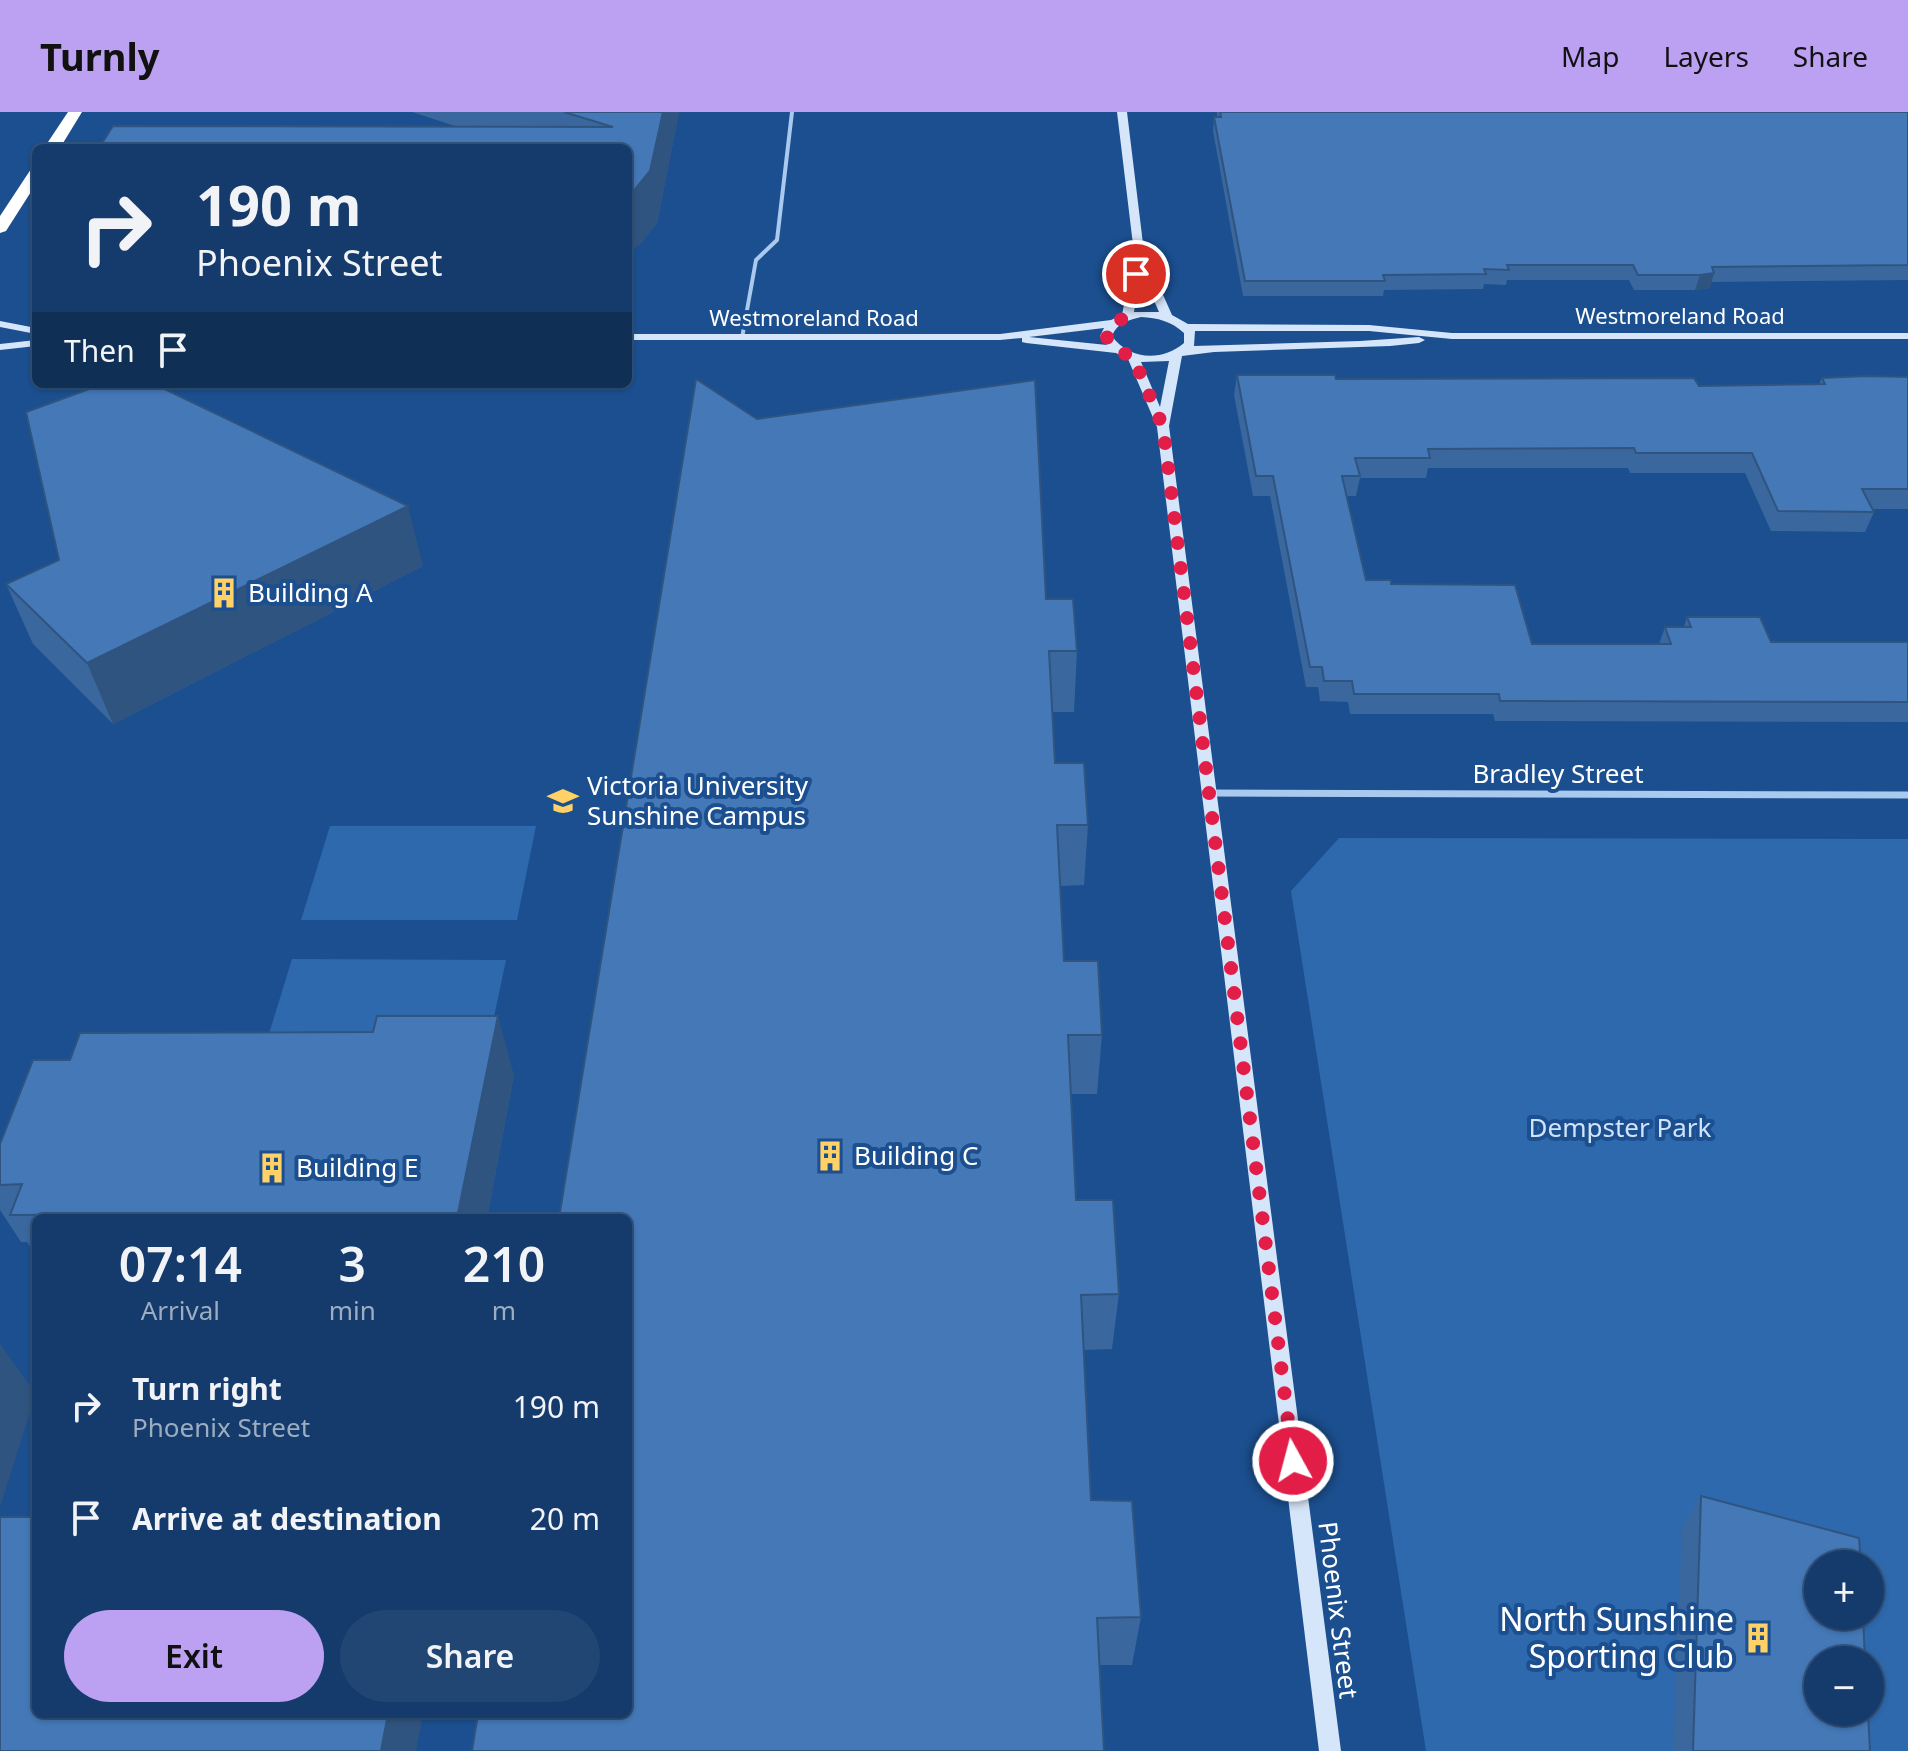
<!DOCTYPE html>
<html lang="en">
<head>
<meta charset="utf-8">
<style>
	:root { --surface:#143b6b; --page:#214673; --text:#f1f3f6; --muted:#9dadc1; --line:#33557e; --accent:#bca0f2 }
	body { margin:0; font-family:"Noto Sans",sans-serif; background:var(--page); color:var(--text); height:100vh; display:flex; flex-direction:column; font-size:30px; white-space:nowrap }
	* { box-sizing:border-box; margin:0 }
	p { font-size:26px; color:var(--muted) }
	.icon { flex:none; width:44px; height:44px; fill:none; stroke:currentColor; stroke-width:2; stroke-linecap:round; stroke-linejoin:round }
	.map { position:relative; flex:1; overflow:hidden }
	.panel { position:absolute; left:32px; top:1102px; width:600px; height:504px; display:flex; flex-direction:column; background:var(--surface); border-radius:12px; box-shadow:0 2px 6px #0004,0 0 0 2px var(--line) }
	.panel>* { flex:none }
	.hud { position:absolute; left:32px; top:32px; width:600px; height:244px; border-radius:12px; box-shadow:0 2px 6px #0004,0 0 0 2px var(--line); background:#143b6b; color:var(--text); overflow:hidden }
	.buttons { position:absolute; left:1804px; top:1438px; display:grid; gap:16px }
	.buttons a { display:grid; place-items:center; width:80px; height:80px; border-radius:50%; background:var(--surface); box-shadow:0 2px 6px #0004,0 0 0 2px var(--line); font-size:40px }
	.pin { position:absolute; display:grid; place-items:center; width:68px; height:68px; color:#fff; margin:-34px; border:4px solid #fff; border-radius:50%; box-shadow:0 2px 8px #0007 }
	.me { position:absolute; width:88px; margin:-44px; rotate:353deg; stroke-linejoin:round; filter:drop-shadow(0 0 6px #0008) }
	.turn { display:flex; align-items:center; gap:28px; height:168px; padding:0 32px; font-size:36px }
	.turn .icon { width:104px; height:104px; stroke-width:2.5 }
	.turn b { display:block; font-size:56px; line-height:68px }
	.then { display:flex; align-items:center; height:76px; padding:0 32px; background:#0003; gap:16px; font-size:30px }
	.eta { display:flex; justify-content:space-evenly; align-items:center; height:136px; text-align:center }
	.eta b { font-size:48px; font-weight:600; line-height:56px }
	.primary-button { display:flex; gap:16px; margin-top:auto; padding:16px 32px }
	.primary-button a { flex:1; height:92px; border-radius:48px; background:var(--accent); color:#111; font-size:32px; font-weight:600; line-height:92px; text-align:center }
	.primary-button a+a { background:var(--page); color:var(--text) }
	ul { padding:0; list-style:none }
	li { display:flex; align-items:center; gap:24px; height:112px; padding:0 32px }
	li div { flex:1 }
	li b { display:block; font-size:30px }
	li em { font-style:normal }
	header { display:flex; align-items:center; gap:48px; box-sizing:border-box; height:112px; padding:0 40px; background:var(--accent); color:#111 }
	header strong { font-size:38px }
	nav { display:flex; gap:44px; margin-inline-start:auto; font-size:28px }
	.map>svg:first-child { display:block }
	.green { fill:#2e69ad; fill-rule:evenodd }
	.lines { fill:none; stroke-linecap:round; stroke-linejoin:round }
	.lane { stroke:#a9c9ee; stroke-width:4 }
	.street { stroke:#a9c9ee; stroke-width:7 }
	.secondary { fill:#d6e6fa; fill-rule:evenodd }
	.highway { fill:#fff; fill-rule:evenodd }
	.wall { fill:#3a679d }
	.shaded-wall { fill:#305480 }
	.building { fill:#4478b7; stroke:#305480; stroke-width:2 }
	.route { stroke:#e11d48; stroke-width:14; stroke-dasharray:0 25.2 }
	.labels { text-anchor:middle; stroke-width:8; stroke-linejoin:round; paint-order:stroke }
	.far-street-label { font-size:22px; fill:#fff; stroke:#1b4f8f }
	.poi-label { font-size:26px; fill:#fff; stroke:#1b4f8f; text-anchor:start }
	.street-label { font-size:26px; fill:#fff; stroke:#1b4f8f }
	.park-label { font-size:26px; fill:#cfe3fa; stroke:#1b4f8f }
	.near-poi-label { font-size:32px; fill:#fff; stroke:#1b4f8f; text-anchor:end }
</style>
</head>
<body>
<header>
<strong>Turnly</strong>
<nav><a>Map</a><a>Layers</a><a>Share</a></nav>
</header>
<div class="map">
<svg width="1908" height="1639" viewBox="0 0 1908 1639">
	<rect width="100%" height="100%" fill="#1b4f8f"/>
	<!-- green -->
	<g class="green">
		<polygon points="330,714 536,714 517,808 301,808"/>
		<path d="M1339 726 1908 727V1639H1426L1291 779ZM1818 1452H1870V1504H1818ZM1818 1548H1870V1600H1818Z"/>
		<polygon points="292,847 506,848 490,924 268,925"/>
	</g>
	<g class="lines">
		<!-- lane -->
		<polyline class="lane" points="742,226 756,148 777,128 792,0"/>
		<!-- street -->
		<polyline class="street" points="1209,681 1908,683"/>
		<!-- secondary -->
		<g class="secondary">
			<path d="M1117 0H1127L1144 140 1172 203 1188 212 1369 213 1452 221H1908V227H1452L1369 219H1195L1194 234 1360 229 1419 225 1425 228 1419 231 1390 234 1214 240 1182 244 1169 314 1341 1639H1319L1157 315 1128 247 1116 241 1026 231 1022 230V226L1000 228H628V222H1000L1111 208 1122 203 1134 141ZM1141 159 1159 200H1134ZM1141 205C1158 206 1171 209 1184 221V231C1162 250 1129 248 1112 224 1117 211 1128 208 1141 205ZM1104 216 1100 224 1107 233 1029 225ZM1169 249 1160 295 1141 250Z"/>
			<polygon points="0,209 36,216 36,222 0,215"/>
			<polygon points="36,228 36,234 0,238 0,232"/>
		</g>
		<!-- highway -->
		<g class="highway">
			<polygon points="68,0 82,0 60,36 44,36"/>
			<polygon points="36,55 36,72 6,119 0,121 0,104 31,57"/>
		</g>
	</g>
	<!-- wall -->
	<g class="wall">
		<polygon points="412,0 679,0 657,111 639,133 628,36 458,15"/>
		<polygon points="1217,0 1908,0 1908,168 1711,170 1710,176 1695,178 1634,178 1629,168 1507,168 1506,173 1484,172 1483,177 1384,178 1383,184 1243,184 1213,19 1214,5 1217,5"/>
		<polygon points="1237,263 1336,267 1699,274 1819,272 1822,266 1908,265 1908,397 1872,397 1874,400 1865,420 1771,419 1745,361 1630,361 1628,356 1428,356 1426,366 1360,366 1356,384 1347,384 1366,468 1391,472 1532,532 1659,532 1665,515 1684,515 1687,505 1771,530 1908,530 1908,610 1495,609 1493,602 1350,602 1348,590 1320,589 1318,575 1306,575 1270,384 1253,384 1234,283"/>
		<polygon points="757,307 1046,487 1077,539 1074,600 1052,600 1055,651 1088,713 1084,773 1060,774 1064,849 1102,923 1097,982 1071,982 1076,1088 1119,1182 1112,1237 1083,1238 1091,1388 1141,1505 1132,1553 1100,1553"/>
		<polygon points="423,454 113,612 33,532 6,472"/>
		<polygon points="514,963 487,1106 36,1106 36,1143 27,1130 21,1130 0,1098 0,1032"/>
		<polygon points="1701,1384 1870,1639 1673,1639 1682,1415"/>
	</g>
	<!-- shaded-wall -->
	<g class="shaded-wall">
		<polygon points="663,0 679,0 657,111 639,133 628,141 628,83"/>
		<polygon points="1714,161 1710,176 1695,178 1700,163"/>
		<polygon points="408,394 423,454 113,612 87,551"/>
		<polygon points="498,904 514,963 487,1106 457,1106"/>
		<polygon points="0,1232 36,1282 0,1395"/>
		<polygon points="388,1602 423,1602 416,1639 381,1639"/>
	</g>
	<!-- building -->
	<g class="building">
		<polygon points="564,0 663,0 650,59 632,81 628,83 628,36 99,36 113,14 613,15"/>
		<polygon points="1220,0 1908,0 1908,153 1712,155 1714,161 1700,163 1638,163 1633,153 1507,153 1509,158 1484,157 1486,162 1383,163 1385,169 1245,169 1214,5 1221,5"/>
		<polygon points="1237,263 1335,263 1336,267 1694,266 1699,274 1825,272 1822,266 1866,264 1908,265 1908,377 1862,377 1874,400 1778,399 1752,341 1636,341 1634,336 1428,337 1430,346 1355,346 1360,364 1342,364 1366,468 1391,468 1391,472 1515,473 1532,532 1671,532 1665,515 1691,515 1687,505 1760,505 1771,530 1908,530 1908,590 1500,589 1499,582 1354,582 1352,569 1324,569 1322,555 1310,555 1273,364 1256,364"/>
		<polygon points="696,267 757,307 1035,268 1046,487 1073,487 1077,539 1049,539 1055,651 1084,651 1088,713 1057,713 1064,849 1098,849 1102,923 1068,923 1076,1088 1113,1088 1119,1182 1081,1183 1091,1388 1132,1389 1141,1505 1097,1506 1104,1639 472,1639 478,1602 628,1602 628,1106 559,1106"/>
		<polygon points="103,272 154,272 408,394 87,551 6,472 59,448 26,300"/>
		<polygon points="377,904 498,904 457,1106 325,1106 326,1102 10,1103 22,1072 0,1073 0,1032 33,948 70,948 80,921 373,920"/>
		<polygon points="1701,1384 1859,1426 1861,1452 1818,1452 1818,1504 1863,1504 1865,1548 1818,1548 1818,1600 1868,1600 1870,1639 1693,1639"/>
		<polygon points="0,1405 36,1405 36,1602 388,1602 381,1639 0,1639"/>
	</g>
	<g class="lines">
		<!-- route -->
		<polyline class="route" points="1136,162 1128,204 1114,211 1106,224 1116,238 1133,245 1163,315 1293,1349"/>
	</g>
	<!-- icons -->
	<defs>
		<g id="building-bare" transform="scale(2.4)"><path d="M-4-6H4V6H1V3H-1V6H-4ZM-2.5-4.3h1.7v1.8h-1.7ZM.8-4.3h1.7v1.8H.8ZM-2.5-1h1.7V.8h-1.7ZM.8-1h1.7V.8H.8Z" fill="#ffd166" stroke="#1b4f8f" stroke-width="2.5" paint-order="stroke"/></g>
		<g id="university-bare" transform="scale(2.4)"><path d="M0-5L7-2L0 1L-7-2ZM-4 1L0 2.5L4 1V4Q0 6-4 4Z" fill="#ffd166" stroke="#1b4f8f" stroke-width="2.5" paint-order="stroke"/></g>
	</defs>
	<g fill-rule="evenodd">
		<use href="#building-bare" x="224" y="481"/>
		<use href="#university-bare" x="563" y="689"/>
		<use href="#building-bare" x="830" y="1044"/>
		<use href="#building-bare" x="272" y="1056"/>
		<use href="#building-bare" x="1758" y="1526"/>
	</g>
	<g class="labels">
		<!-- far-street labels -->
		<g class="far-street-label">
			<text x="1680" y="212">Westmoreland Road</text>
			<text x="814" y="214">Westmoreland Road</text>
		</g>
		<!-- poi labels -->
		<g class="poi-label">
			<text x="248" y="490">Building A</text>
			<text x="587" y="683">Victoria University<tspan x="587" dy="30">Sunshine Campus</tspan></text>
			<text x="854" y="1053">Building C</text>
			<text x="296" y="1065">Building E</text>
		</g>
		<!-- street labels -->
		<g class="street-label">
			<text x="1558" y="671">Bradley Street</text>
			<text transform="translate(1338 1498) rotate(83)" y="9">Phoenix Street</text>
		</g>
		<!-- park labels -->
		<g class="park-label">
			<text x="1620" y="1025">Dempster Park</text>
		</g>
		<!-- near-poi labels -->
		<g class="near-poi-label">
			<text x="1734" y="1519">North Sunshine<tspan x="1734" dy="37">Sporting Club</tspan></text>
		</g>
	</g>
</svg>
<div class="buttons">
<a>+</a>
<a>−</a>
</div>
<div class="pin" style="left:1136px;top:162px;background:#d93025"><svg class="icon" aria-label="arrive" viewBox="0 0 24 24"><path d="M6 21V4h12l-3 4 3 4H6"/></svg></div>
<svg class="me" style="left:1293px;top:1349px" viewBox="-20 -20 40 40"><circle r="17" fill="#e11d48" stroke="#fff" stroke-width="3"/><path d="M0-11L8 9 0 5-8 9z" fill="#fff"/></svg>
<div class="hud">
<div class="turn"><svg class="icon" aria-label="right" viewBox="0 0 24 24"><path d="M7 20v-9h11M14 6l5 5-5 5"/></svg><div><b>190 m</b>Phoenix Street</div></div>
<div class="then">Then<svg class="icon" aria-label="arrive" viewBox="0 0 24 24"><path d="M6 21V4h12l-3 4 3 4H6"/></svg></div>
</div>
<section class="panel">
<div class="eta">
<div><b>07:14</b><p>Arrival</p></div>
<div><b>3</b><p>min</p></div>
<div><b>210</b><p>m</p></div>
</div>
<ul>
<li><svg class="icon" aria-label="right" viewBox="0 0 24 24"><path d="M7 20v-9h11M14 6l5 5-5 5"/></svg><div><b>Turn right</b><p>Phoenix Street</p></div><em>190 m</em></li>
<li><svg class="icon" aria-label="arrive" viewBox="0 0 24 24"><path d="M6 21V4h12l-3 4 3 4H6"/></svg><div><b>Arrive at destination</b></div><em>20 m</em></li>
</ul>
<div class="primary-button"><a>Exit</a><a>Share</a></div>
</section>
</div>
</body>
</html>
